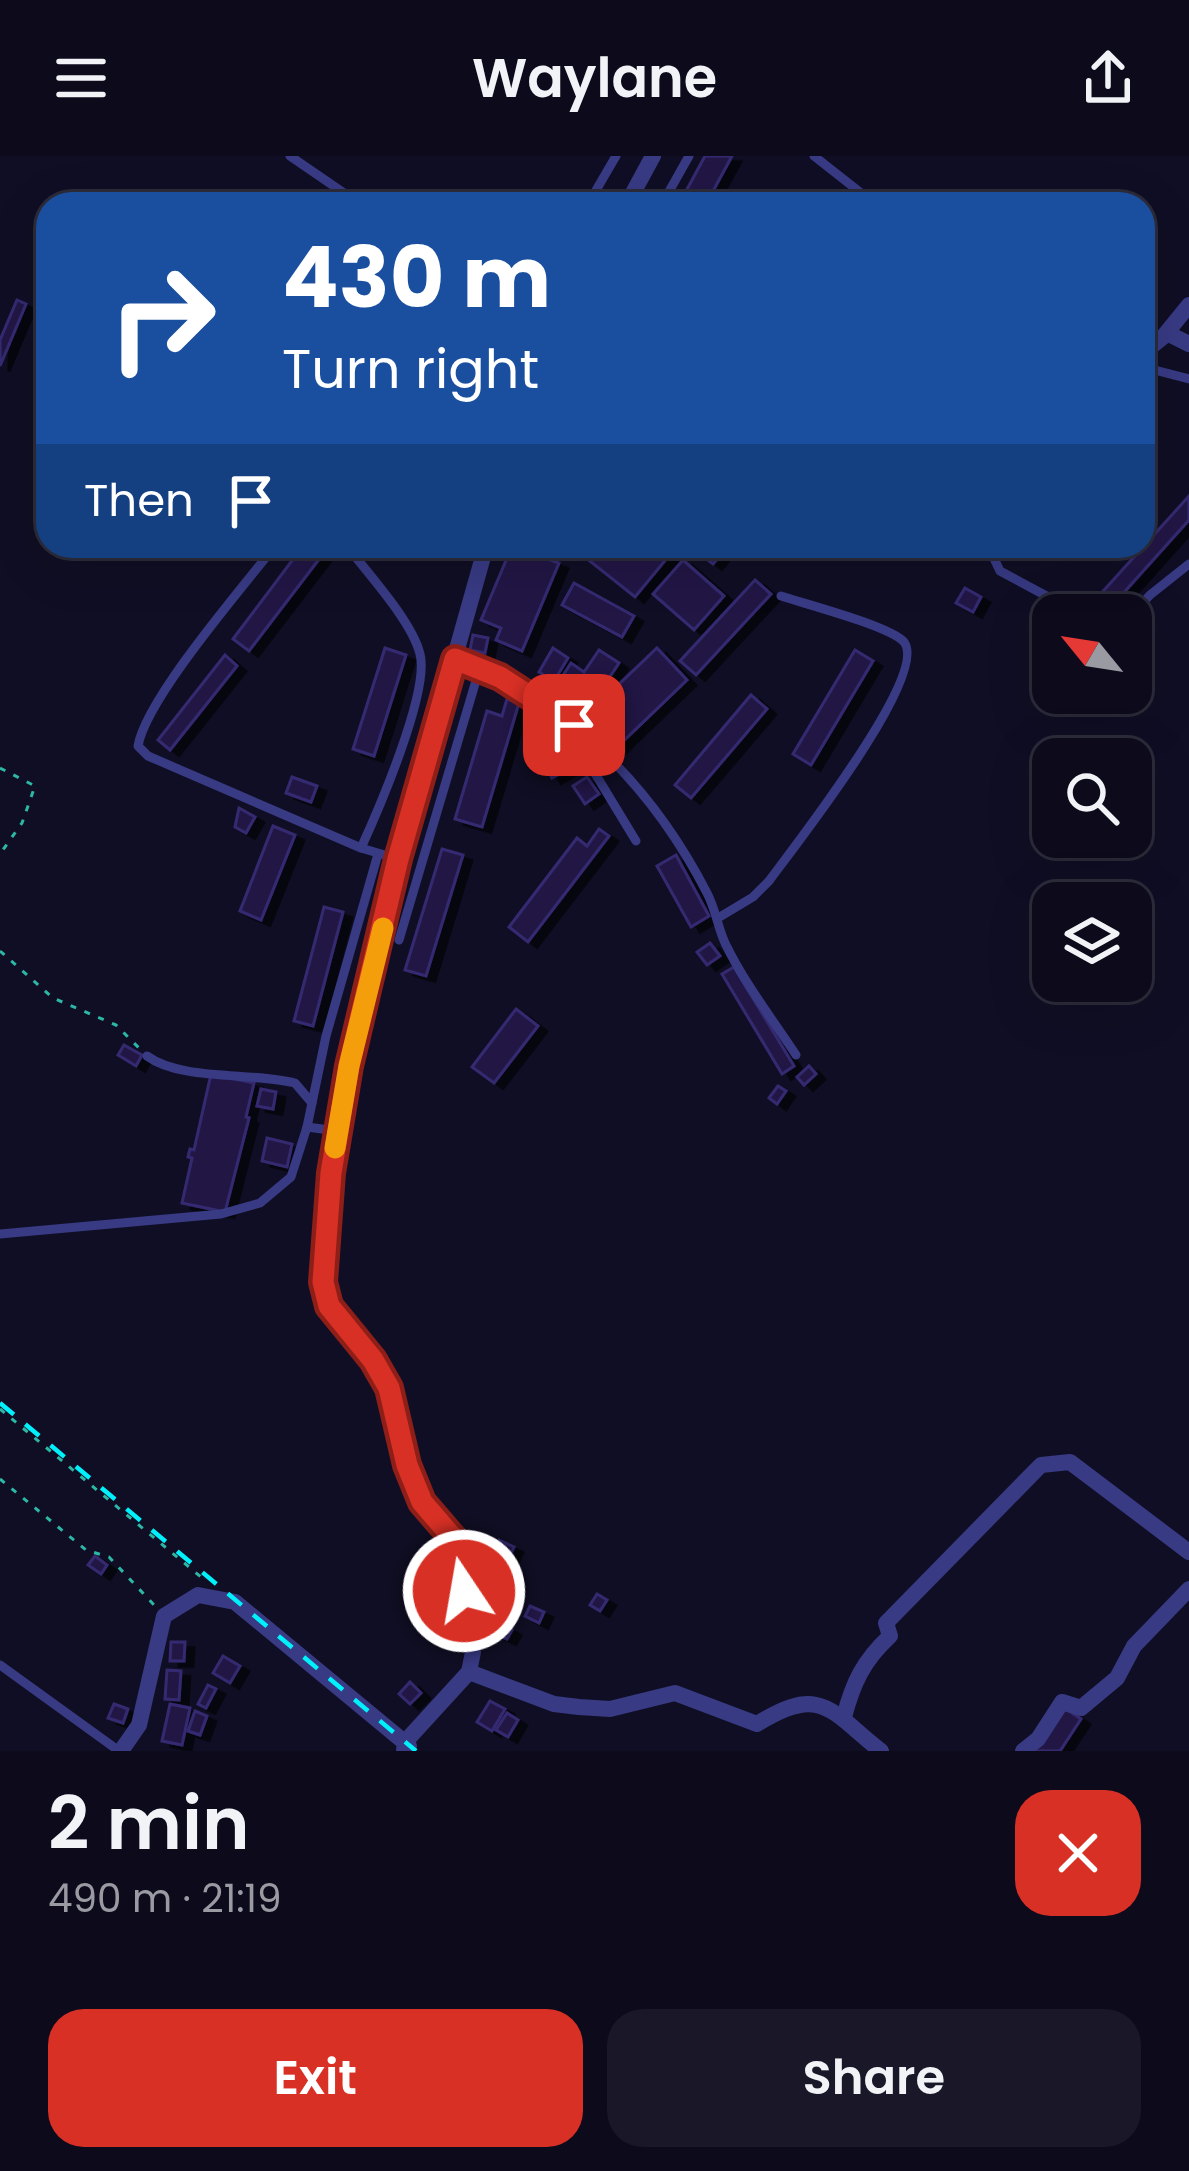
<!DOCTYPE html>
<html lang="en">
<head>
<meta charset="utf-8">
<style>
	:root { --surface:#0c0a1b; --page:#1a1828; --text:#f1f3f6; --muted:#9a9aa3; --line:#2c2b3a; --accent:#d93025 }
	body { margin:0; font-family:Poppins,sans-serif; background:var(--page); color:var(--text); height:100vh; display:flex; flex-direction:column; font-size:45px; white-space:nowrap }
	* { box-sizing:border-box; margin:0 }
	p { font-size:39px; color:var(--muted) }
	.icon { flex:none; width:66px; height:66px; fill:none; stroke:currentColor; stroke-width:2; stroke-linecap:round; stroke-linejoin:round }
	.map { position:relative; height:1595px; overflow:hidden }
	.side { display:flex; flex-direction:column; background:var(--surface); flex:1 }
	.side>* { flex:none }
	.banner { position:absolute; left:36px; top:36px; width:1119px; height:366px; border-radius:36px; box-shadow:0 12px 48px #0002,0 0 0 3px var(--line); background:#1a4fa0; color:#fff; overflow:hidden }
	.needle { width:78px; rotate:300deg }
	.buttons { position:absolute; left:1032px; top:438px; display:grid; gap:24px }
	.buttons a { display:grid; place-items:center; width:120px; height:120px; border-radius:24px; background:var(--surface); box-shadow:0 12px 48px #0002,0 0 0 3px var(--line); font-size:60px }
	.pin { position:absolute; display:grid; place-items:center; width:102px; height:102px; color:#fff; margin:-51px; border-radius:24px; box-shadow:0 6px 18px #0006 }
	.me { position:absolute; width:132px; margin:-66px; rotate:348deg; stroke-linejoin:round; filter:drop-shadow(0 0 9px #0008) }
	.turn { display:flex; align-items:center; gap:42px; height:252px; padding:0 48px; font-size:54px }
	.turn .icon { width:156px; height:156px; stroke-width:2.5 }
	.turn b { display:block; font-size:84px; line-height:102px }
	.then { display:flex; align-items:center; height:114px; padding:0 48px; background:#0003; gap:24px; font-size:45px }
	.round { display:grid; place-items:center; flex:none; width:126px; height:126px; border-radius:36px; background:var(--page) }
	.head { display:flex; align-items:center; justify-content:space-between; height:204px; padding:0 48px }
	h1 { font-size:72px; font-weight:600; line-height:90px }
	.action { display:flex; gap:24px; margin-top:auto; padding:24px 48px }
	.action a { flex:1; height:138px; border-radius:36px; background:var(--accent); color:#fff; font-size:48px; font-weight:600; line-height:138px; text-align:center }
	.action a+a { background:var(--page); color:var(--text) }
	header { display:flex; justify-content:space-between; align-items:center; height:156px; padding:0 48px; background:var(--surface); font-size:54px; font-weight:600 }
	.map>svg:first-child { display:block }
	.building { fill:#201945; stroke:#352b71; stroke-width:3; filter:url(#shadow) }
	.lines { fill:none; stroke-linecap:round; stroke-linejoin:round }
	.path { stroke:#2cb7a6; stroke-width:3; stroke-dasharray:6 9; stroke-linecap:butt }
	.lane { stroke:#383a84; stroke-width:9 }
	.street { stroke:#383a84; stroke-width:16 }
	.rail { stroke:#00f1fb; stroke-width:4.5; stroke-dasharray:18 15; stroke-linecap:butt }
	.route-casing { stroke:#8d1f18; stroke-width:30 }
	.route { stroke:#d93025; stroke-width:21 }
	.slow { stroke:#f59e0b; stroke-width:21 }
</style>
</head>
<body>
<header><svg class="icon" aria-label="menu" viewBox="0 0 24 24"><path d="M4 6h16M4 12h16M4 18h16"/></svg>Waylane<svg class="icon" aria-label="share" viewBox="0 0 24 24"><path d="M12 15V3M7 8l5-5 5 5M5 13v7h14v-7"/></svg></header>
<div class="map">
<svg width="1189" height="1595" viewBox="0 0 1189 1595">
	<defs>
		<filter id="shadow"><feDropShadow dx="9" dy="5.5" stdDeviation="0" flood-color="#0009"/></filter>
	</defs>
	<rect width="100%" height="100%" fill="#100e24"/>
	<!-- building -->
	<g class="building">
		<polygon points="705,0 732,0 706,48 679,48"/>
		<polygon points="17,144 26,148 0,210 0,184"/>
		<polygon points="1189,340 1189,364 1109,453 1097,442"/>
		<polygon points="303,390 312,390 323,398 249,495 233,483"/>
		<polygon points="512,390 559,407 522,495 496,484 501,472 481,464"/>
		<polygon points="571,390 677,390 635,441"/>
		<polygon points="690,390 728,390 713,408"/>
		<polygon points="683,404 724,440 694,474 653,438"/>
		<polygon points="755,424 771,438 696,519 680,505"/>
		<polygon points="574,427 634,460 622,481 562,449"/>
		<polygon points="965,432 981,441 973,456 956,447"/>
		<polygon points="473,479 488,482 485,497 470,494"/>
		<polygon points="385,492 406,499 374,600 353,593"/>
		<polygon points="553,492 568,502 554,525 539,516"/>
		<polygon points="657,492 687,524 613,595 590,570 600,560 593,553"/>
		<polygon points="599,494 619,507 590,551 560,524 571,507 584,516"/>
		<polygon points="855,494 873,505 811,609 793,598"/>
		<polygon points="225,499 237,510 170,594 158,584"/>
		<polygon points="751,539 767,553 691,642 675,629"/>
		<polygon points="507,543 519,547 482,671 455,663 487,555 502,560"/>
		<polygon points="560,596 570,612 552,622 543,605"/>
		<polygon points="292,621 317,630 311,646 286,637"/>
		<polygon points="587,621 599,638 585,648 573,630"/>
		<polygon points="239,652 255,661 246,677 235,671"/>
		<polygon points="273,670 295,679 261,764 240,755"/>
		<polygon points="599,673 609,680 528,786 509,771 577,682 587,690"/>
		<polygon points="442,693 463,699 426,820 405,814"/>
		<polygon points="676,699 709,760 691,771 657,710"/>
		<polygon points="324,751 343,756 313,870 294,865"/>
		<polygon points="710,787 720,800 707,809 697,796"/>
		<polygon points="734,811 794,910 782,918 722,818"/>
		<polygon points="516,853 538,870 494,927 472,911"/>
		<polygon points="124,889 142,899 136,910 118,899"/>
		<polygon points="809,910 816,918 804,929 797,921"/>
		<polygon points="211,918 254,927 246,961 249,962 225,1056 182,1047 192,1002 188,1001 190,993 194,994"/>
		<polygon points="778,930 786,935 777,948 769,942"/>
		<polygon points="261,933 276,936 273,953 257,950"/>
		<polygon points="267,982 292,988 287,1011 262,1005"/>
		<polygon points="499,1384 514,1391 509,1402 494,1395"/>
		<polygon points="95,1400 107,1409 101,1418 88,1409"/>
		<polygon points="442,1404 458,1406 456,1427 439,1425"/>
		<polygon points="597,1438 607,1444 600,1455 590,1449"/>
		<polygon points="530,1450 544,1456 539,1467 525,1460"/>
		<polygon points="500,1467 512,1474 507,1483 494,1477"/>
		<polygon points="171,1486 185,1486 184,1505 170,1505"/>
		<polygon points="223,1500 240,1510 230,1527 213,1517"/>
		<polygon points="167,1514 181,1515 179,1544 165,1543"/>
		<polygon points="410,1526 421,1537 410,1548 399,1538"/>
		<polygon points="208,1529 216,1533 206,1552 198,1548"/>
		<polygon points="490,1545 505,1553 492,1575 477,1566"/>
		<polygon points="114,1548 128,1553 123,1567 108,1562"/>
		<polygon points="170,1548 190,1552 182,1589 162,1585"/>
		<polygon points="1062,1550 1081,1563 1060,1595 1033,1595"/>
		<polygon points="195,1555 207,1560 200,1579 188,1575"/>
		<polygon points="507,1557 518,1564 508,1581 496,1574"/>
	</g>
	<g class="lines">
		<!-- path -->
		<g class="path">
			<polyline points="0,612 35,630 22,667 0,698"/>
			<polyline points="0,795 53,842 116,869 139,892"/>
			<polyline points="0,1253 201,1421"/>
			<polyline points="0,1323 86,1394 109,1401 155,1450"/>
		</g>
		<!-- lane -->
		<g class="lane">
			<polyline points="290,0 360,48"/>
			<polyline points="814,0 875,48"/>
			<polyline points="588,48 616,0"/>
			<polyline points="662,48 689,0"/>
			<polyline points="1143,211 1189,223"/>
			<path d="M275 390C242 432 146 543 138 590L148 600 361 692 398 703"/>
			<path d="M347 390C368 418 412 465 420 498 430 535 378 655 361 692"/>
			<polyline points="988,390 1000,415 1082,459"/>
			<polyline points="1131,460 1150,439 1189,408"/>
			<path d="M455 503C568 543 653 632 707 737 716 754 718 773 726 789 745 828 773 864 796 899"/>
			<polyline points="575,569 582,596 636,685"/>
			<path d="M718 762 753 741 769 725C793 692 930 519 904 486 890 470 805 448 781 440"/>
			<polyline points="399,784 480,511"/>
			<path d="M147 900C181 925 252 916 295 927L312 947"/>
			<polyline points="307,971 326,880 378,698"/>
			<polyline points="0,1078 221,1058 260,1047 291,1021 307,971 337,975"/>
			<polyline points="0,1509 119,1595"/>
		</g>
		<!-- street -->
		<g class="street">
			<polyline points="627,48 653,0"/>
			<polyline points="1167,177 1189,188"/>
			<polyline points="1143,197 1163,181 1189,149"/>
			<path d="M469 1516 554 1548 579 1551 610 1553 675 1537 757 1568C822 1527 831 1556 881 1595"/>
			<path d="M844 1561C853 1527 863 1505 890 1480L886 1467 1041 1309 1070 1306 1189 1396"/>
			<polyline points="121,1595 139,1569 164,1460 198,1439 235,1446 409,1590"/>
			<polyline points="404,1595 405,1586 469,1516 473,1496 463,1450 467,1404 462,1389 430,1358 414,1332 389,1231 373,1204 329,1151 323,1126 323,1096 331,1017 349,910 398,703 486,390"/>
			<polyline points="1023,1595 1038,1583 1062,1546 1081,1552 1117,1522 1134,1490 1189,1433"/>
		</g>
		<!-- rail -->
		<polyline class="rail" points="0,1247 416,1595"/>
	</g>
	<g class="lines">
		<!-- route casing -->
		<g class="route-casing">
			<polyline id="route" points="464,1435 465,1396 422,1346 407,1309 389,1232 373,1204 329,1150 323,1126 331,1017 349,910 398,703 455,503 500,521 574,569"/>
		</g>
		<!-- route -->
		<use href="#route" class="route"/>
		<!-- slow -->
		<polyline class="slow" points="335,992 349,910 383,772"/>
	</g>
</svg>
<div class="buttons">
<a><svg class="needle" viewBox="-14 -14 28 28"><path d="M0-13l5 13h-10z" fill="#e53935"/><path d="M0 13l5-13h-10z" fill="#9a9aa3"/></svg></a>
<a><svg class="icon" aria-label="search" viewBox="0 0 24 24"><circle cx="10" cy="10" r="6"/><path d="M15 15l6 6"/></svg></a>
<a><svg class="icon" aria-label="layers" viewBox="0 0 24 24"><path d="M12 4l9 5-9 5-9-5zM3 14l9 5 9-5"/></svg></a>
</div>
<div class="pin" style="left:574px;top:569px;background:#d93025"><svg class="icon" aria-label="arrive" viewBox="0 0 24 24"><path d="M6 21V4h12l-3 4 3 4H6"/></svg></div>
<svg class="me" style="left:464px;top:1435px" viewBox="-20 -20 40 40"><circle r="17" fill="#d93025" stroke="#fff" stroke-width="3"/><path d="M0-11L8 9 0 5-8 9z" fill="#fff"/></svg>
<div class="banner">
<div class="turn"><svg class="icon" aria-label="right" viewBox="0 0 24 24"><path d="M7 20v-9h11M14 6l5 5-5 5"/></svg><div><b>430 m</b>Turn right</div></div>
<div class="then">Then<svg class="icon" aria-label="arrive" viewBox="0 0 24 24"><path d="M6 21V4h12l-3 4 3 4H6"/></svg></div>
</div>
</div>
<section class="side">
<div class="head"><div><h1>2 min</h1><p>490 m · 21:19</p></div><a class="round" style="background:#d93025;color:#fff"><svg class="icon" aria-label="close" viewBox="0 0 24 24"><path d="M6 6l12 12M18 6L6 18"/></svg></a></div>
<div class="action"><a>Exit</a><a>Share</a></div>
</section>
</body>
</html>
